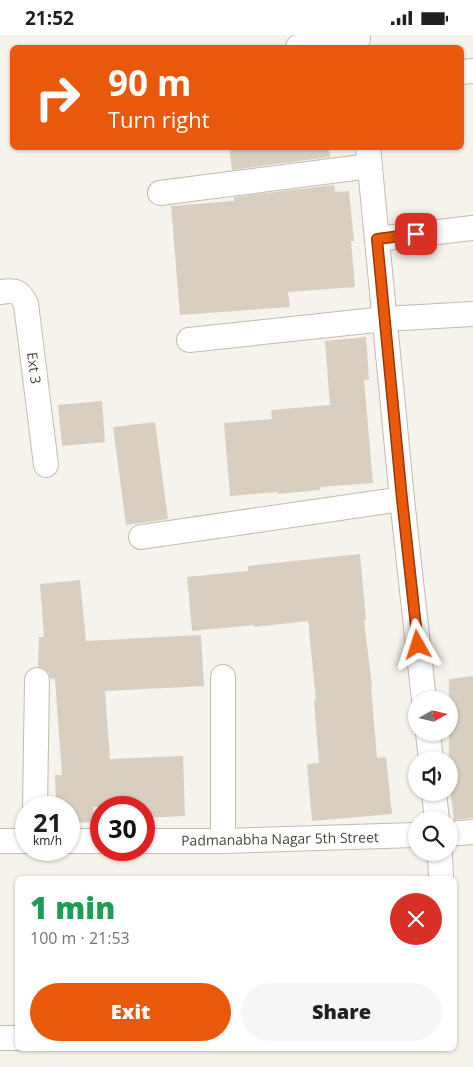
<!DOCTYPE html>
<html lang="en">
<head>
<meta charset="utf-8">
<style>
	:root { --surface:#fff; --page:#f6f6f6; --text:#202124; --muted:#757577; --accent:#ea580c }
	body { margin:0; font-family:"Open Sans",sans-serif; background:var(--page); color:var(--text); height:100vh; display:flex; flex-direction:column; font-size:19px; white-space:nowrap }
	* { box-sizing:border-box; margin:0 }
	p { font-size:16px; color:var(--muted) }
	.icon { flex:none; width:28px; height:28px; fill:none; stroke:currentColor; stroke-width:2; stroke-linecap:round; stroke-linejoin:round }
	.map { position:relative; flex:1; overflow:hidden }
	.side { position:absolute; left:15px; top:841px; width:442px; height:175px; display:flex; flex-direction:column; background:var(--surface); border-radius:8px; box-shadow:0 1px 4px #0004 }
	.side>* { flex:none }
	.top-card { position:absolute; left:10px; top:10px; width:454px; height:105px; border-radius:8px; box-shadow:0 1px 4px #0004; background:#ea580c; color:#fff; overflow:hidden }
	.needle { width:32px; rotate:82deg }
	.buttons { position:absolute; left:408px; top:656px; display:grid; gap:10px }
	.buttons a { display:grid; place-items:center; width:50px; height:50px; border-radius:50%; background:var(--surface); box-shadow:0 1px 4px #0004; font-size:25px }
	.speed { position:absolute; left:15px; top:761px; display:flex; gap:10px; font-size:25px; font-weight:700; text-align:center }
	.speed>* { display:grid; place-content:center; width:65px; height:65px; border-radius:50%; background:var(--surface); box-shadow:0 1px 4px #0004; line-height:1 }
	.speed small { font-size:12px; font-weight:400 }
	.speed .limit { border:8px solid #d22; background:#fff; color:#111 }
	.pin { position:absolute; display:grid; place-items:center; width:42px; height:42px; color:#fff; margin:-21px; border-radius:10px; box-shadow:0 2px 8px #0006 }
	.me { position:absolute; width:55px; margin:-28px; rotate:354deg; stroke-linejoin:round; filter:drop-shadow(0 0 4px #0008) }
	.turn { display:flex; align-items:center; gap:18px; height:105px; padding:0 15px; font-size:22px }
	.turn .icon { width:65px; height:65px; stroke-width:2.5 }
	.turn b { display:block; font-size:35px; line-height:42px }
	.round { display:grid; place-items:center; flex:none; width:52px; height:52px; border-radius:26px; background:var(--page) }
	.headline { display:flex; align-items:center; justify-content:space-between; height:85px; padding:0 15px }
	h1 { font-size:30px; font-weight:800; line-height:38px; color:#1e9e55 }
	.cta { display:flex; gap:10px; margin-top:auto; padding:10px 15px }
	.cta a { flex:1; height:58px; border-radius:30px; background:var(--accent); color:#fff; font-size:20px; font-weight:800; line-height:58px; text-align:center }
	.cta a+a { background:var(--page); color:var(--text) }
	.status { display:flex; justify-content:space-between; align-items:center; height:35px; padding:0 25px; background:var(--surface); direction:ltr }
	.status svg { height:14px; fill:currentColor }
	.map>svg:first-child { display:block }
	.building { fill:#d8cfc1 }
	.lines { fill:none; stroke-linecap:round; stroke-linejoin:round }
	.street-casing { stroke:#c2bbae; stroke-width:26 }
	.street { stroke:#fff; stroke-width:24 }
	.route-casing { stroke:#983908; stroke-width:12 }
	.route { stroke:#ea580c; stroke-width:9 }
	.labels { text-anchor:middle; stroke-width:4; stroke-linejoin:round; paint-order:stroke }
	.street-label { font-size:14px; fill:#4b4439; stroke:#fff }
</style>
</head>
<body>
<div class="status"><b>21:52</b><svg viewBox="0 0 49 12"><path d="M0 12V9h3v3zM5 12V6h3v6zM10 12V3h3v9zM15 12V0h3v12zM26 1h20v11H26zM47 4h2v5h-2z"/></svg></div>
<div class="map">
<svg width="473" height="1032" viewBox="0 0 473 1032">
	<rect width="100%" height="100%" fill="#f6f3ec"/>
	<!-- building -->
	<g class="building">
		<polygon points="229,112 329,112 330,122 232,135"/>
		<polygon points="334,150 335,157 349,156 354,206 351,206 355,252 288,257 290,272 180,280 171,171 234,166 234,162"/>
		<polygon points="366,302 369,345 364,345 373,448 320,452 320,455 278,459 278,457 230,461 224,388 272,384 271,375 330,370 325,306"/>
		<polygon points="102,366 105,407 62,411 58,370"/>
		<polygon points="155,387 168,484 126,490 113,392"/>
		<polygon points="360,519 366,585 364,585 372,651 371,652 377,723 386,722 392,779 312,786 307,729 319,728 314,666 316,665 308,586 254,592 254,590 192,596 187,542 248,536 248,531"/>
		<polygon points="80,545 86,606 201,600 204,651 105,656 110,724 183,721 185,781 144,783 144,772 93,772 94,787 69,788 69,772 56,772 55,740 62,740 55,644 50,643 49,638 44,634 38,631 39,602 44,602 40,549"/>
		<polygon points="473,641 473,783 454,785 449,745 449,725 446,725 446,721 449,721 449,644"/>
	</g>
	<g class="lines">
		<!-- street casing -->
		<g class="street-casing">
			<g id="street">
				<polyline points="298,12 358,4"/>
				<polyline points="461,37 473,36"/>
				<polyline points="368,112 402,464 424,665"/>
				<polyline points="160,158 370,131"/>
				<polyline points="377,204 473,193"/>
				<path d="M0 257C15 255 19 255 26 269L46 430"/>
				<polyline points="189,305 385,284 473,279"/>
				<polyline points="141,502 402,464"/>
				<polyline points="223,642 223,806"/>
				<polyline points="428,698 431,725"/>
				<polyline points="434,758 437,785"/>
				<polyline points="35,772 37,645"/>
				<polyline points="449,799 473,797"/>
				<polyline points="0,806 26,806"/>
				<polyline points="69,806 101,806"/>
				<polyline points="144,806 223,806 416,800"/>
				<polyline points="440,818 441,844"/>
				<polyline points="0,1003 18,1003"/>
			</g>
		</g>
		<!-- street -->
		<use href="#street" class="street"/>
	</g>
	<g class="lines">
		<!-- route casing -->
		<g class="route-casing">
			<polyline id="route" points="416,199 377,204 402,464 418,610"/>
		</g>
		<!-- route -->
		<use href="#route" class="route"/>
	</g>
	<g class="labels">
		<!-- street labels -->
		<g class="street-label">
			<text transform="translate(34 333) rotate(83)" y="5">Ext 3</text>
			<text transform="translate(280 804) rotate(-1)" y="5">Padmanabha Nagar 5th Street</text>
		</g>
	</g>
</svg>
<div class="buttons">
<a><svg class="needle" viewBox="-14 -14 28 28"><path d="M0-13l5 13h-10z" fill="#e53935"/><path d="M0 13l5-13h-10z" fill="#757577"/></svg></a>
<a><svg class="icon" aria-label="sound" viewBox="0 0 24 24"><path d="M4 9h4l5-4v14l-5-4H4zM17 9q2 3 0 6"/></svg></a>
<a><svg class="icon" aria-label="search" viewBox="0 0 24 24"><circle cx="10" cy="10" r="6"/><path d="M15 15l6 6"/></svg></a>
</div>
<div class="speed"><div>21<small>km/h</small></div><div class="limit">30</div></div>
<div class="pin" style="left:416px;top:199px;background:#d93025"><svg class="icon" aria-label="arrive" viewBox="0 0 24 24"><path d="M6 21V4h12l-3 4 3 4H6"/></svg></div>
<svg class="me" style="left:418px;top:610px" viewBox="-20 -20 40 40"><path d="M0-17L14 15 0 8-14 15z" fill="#ea580c" stroke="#fff" stroke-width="4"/></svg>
<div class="top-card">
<div class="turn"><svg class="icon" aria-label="right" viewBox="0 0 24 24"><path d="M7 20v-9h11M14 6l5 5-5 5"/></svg><div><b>90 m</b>Turn right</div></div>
</div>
<section class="side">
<div class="headline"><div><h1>1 min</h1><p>100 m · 21:53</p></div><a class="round" style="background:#d93025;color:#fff"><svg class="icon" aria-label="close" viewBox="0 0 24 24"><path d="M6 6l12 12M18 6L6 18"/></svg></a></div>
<div class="cta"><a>Exit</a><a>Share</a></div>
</section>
</div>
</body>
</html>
